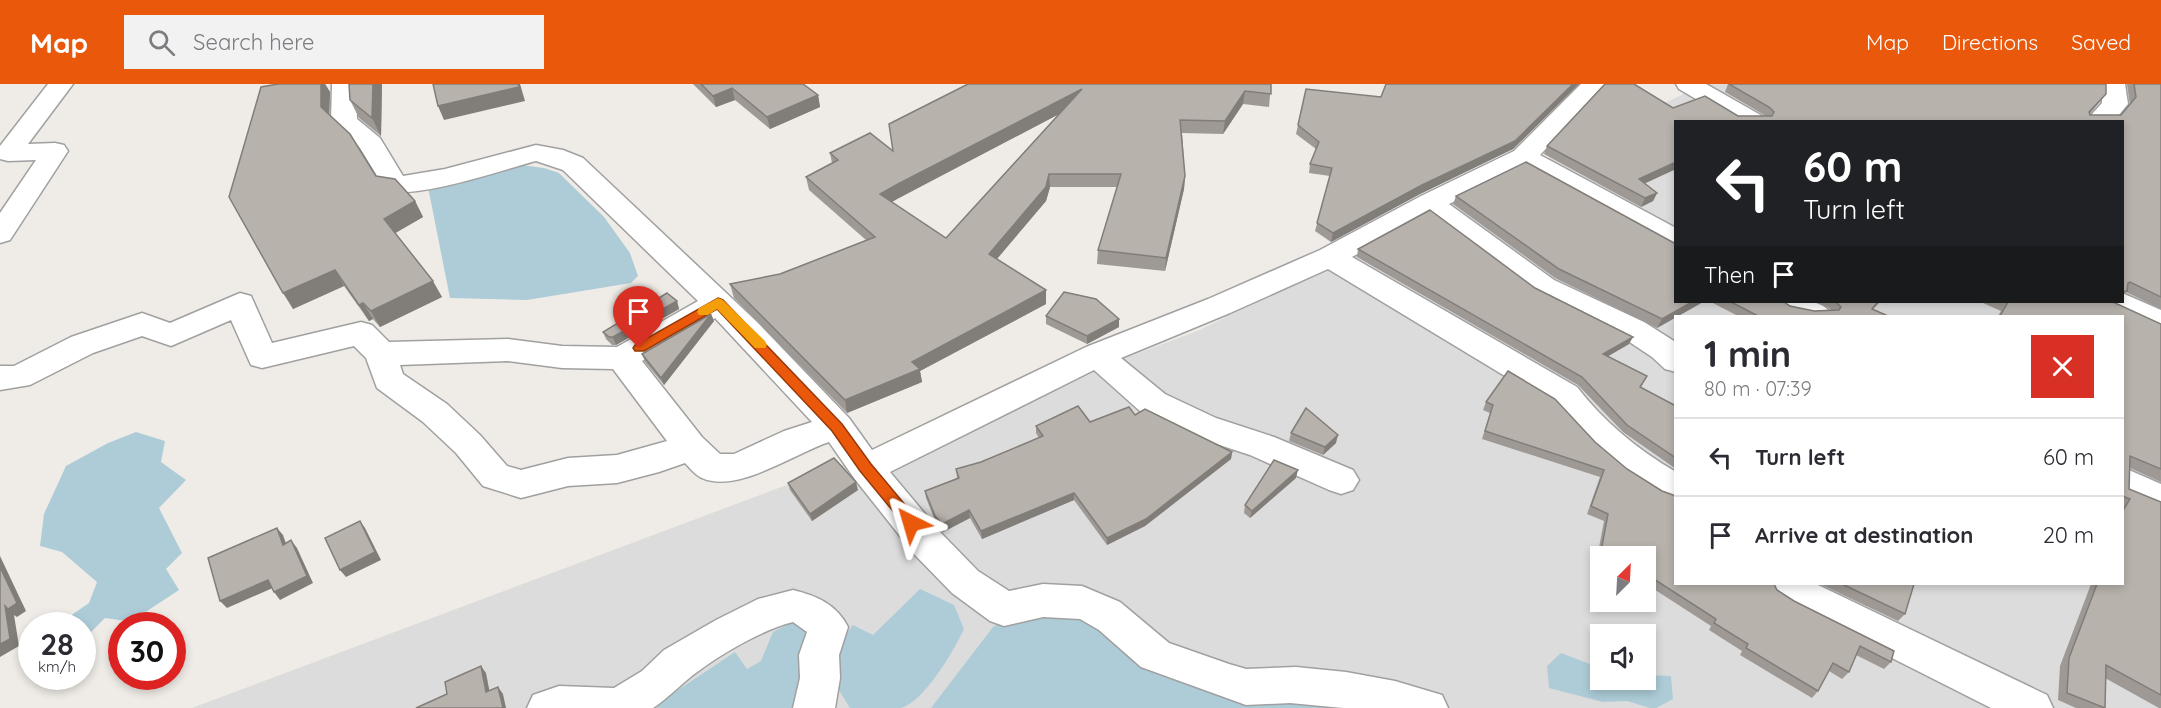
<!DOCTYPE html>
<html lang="en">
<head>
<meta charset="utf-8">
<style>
	:root { --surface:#fff; --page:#f2f2f3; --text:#2b2b33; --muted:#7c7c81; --line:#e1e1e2; --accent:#ea580c }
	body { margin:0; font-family:Quicksand,sans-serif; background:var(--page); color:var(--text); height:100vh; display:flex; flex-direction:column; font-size:22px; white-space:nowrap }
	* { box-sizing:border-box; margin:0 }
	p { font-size:20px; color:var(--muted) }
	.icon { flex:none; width:33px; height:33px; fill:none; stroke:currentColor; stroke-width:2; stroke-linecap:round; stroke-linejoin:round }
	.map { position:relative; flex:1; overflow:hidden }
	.drawer { position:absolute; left:1674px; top:231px; width:450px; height:270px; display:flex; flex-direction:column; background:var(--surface); border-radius:0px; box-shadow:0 3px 9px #0003 }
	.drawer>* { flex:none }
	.guide { position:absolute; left:1674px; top:36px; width:450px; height:183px; border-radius:0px; box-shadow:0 3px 9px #0003; background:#202124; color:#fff; overflow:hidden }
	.needle { width:39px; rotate:24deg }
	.buttons { position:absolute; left:1590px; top:462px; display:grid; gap:12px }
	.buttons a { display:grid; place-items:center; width:66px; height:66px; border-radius:0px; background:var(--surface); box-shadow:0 3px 9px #0003; font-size:30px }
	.speed { position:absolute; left:18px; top:528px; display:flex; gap:12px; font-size:30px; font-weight:700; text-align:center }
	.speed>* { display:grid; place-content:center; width:78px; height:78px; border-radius:50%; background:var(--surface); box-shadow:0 3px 9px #0003; line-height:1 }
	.speed small { font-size:15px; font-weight:400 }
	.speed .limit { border:9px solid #d22; background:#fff; color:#111 }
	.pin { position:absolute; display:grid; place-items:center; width:51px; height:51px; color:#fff; margin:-62px -26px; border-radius:50% 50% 50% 0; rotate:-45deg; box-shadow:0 0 6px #0007 }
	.pin .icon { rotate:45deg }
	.me { position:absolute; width:66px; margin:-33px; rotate:320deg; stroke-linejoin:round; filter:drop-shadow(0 0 4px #0008) }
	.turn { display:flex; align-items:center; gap:21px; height:126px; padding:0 30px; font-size:27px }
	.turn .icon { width:78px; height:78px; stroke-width:2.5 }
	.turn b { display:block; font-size:42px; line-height:51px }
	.then { display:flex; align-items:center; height:57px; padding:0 30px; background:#0003; gap:12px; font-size:22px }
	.round { display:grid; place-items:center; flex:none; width:63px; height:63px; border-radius:0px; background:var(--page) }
	.headline { display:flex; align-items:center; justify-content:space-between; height:102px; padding:0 30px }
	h1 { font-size:36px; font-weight:800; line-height:45px }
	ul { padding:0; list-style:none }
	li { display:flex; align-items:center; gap:18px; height:78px; padding:0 30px; border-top:2px solid var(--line) }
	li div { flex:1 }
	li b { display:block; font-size:22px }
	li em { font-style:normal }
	header { display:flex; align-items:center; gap:36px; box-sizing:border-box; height:84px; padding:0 30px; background:var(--accent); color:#fff }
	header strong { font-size:28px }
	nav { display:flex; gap:33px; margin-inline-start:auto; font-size:21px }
	.search { width:420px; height:54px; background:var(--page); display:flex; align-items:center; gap:15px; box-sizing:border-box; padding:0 21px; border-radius:0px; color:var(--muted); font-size:22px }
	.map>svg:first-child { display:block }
	.residential { fill:#dddcdc; fill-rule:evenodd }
	.water { fill:#adccd7 }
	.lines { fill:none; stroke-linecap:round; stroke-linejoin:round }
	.minor-casing { stroke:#a0a0a0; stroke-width:3 }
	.minor { fill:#fff; fill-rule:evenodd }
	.wall { fill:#9e9995; fill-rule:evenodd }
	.shaded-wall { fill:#817d79 }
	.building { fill:#b8b2ad; stroke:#817d79; stroke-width:1.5; fill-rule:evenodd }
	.route { fill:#ea580c; stroke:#983908; stroke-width:1.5 }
	.slow { fill:#f59e0b }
</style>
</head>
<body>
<header>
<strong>Map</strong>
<div class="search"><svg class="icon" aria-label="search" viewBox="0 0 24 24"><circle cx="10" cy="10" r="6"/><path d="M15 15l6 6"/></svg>Search here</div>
<nav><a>Map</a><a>Directions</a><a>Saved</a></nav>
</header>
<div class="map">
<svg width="2161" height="624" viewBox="0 0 2161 624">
	<rect width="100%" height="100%" fill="#efece7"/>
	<!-- residential -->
	<path class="residential" d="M1705 0H2161V624H192L1200 246 1417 136ZM1676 38H2122V218H1676ZM1676 232H2122V500H1676ZM1600 472H1646V518H1600ZM1600 550H1646V596H1600Z"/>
	<!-- water -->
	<g class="water">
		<polygon points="521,81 544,84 559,89 604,133 630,169 638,192 631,199 527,216 450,214 428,103"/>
		<polygon points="136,348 165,357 161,378 186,396 159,424 182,469 166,485 179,506 147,527 126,537 105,534 83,556 82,542 57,541 89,519 97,498 62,468 40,462 44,430 66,382 108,359"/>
		<path d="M920 505 954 521 964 545C954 566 925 617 901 624 890 624 862 624 850 624L829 590 826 576 853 541 873 551Z"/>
		<polygon points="1061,526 1267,613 1367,624 931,624 993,543 1011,533"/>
		<polygon points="793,538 809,546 803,624 656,624 666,614 735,568 747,585 761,577 773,548"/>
		<polygon points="1561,569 1600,584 1600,596 1646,596 1646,591 1671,592 1673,615 1656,624 1650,624 1627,617 1603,618 1549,604 1547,582"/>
	</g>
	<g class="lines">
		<!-- minor casing -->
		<g class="minor-casing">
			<g id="minor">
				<polygon points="48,0 73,0 28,60 55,59 64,61 68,67 10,156 0,159 0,129 36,76 8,77 0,75 0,62"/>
				<path d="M332 0H356L357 35 380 54 403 92 445 85 536 61 563 66 583 74 757 238 849 334 872 366 1086 263 1208 215 1320 166 1421 112 1514 67 1581 0H1607L1540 71 1676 144V165L1666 163 1523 84 1449 120 1554 196 1644 238 1674 257 1676 288 1665 285 1652 273 1622 253 1533 210 1428 131 1352 173 1577 303C1603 337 1638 366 1676 388V419C1630 404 1582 358 1553 321L1328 185 1230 229 1121 274 1165 310 1216 334 1274 353 1353 386 1359 396 1353 406 1341 410 1329 406 1250 371 1192 352 1141 328 1094 286 890 388 941 449 978 487 1009 507 1043 500 1082 502 1120 518 1169 559 1229 580 1246 585 1296 583 1346 588 1395 597 1442 611 1448 624H1343L1290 619 1246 621 1141 583 1099 546 1080 535 1043 533 1004 542 990 537 952 509 915 471 854 394 829 358C795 369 737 410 702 394 695 391 690 384 685 379L659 388 617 399 568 402 521 414 483 402 456 369 423 338 377 304 366 274 354 262 262 284 251 281 231 236 171 262 142 252 93 269 30 301 0 306V282H14L71 253 142 229 170 239 240 209 251 212 272 259 361 238 372 241 389 258 508 255 562 262 617 263 698 217 563 86 536 77C502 86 418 115 386 107L360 64 331 37ZM715 234 812 338 784 347 734 370H720L702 353 642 277ZM508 277 562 284 613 285 667 357 617 371 568 374 521 386 507 382 480 351 447 320 403 290 400 281Z"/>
				<polygon points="1676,0 1706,0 1764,33 1768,38 1735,38 1679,5"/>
				<polygon points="2101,0 2125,0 2128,20 2113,38 2085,38 2102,19"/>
				<polygon points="2122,209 2161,226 2161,250 2107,225 2103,218 2122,218"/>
				<path d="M1775 218C1794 216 1822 213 1833 232 1814 234 1786 237 1775 218Z"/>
				<polygon points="2122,383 2161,400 2161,430 2122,413"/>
				<polygon points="1767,500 1816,500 2047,611 2053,624 1991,624 1789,522 1773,511"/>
				<path d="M793 506C817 512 836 520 848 543L839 571 840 594 835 624H793L800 594 799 571 807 548 793 538C761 546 719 571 693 591 679 602 668 614 653 624H527L533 611 559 602 614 604 642 587 664 566 716 536 758 515Z"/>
			</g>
		</g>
		<!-- minor -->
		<use href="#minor" class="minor"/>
	</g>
	<!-- wall -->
	<g class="wall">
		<polygon points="278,0 325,0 330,8 329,31 376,92 415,117 423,133 395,149 442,213 380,243 373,235 369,237 344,202 293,225"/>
		<polygon points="349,0 382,0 381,52 359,34 350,16"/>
		<polygon points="693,0 803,0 818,11 820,23 770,45 735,16 716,23"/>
		<path d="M968 0H1271L1269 23 1243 20 1223 50 1182 49 1185 92 1184 105 1165 187 1097 180 1098 166 1117 103H1050L1046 117 997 175 1046 220 920 287 922 298 847 329 734 214 730 200 780 190 866 156 809 106 806 93 832 79 830 69 893 67ZM1059 30 946 154 892 118 900 113Z"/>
		<polygon points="1386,0 1579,0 1513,65 1420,110 1331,158 1315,147 1330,92 1309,89 1310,80 1316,65 1296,50 1298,41 1381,13"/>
		<polygon points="1728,0 2106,10 2090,30 2090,31 2121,31 2130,21 2127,0 2161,0 2161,225 2126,208 2122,213 2122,38 1676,38 1676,85 1644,99 1657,109 1653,117 1641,123 1544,70 1547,62 1673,24 1738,32 1766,32 1725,8"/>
		<polygon points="1456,112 1703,218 1657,244 1555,194 1453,120"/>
		<polygon points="1358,165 1535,204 1629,260 1608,272 1643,300 1641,303 1676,322 1676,385 1623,348 1578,301 1357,173"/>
		<polygon points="677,217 679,225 616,261 612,261 606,255 603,248"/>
		<polygon points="1711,218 1784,218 1790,222 1814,227 1831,226 1829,224 1817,218 1880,218 1873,225 1888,232 1738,232"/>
		<polygon points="1984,218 2113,218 2161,240 2161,398 2130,384 2129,405 2161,418 2161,624 2159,624 2105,594 2105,624 2076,624 2058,616 2060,582 2091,500 2122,500 2122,232 1998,232 2001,227 1983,219"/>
		<polygon points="711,230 714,237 664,301 645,278 642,270"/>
		<polygon points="1046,232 1119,243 1087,260 1046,240"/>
		<polygon points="1486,318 1595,358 1627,385 1662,407 1777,506 1891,578 1884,585 1856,571 1849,588 1842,595 1829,587 1818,607 1812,614 1740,571 1742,567 1709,546 1711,542 1646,500 1646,472 1603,472 1598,469 1604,437 1587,430 1600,393 1482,355 1490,329 1483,326"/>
		<polygon points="1135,331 1232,368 1231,375 1145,442 1107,461 1074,416 982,455 970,434 943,448 936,439 926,414 925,407 957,394 956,385 981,378 1039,354 1036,349 1036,342 1090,338"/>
		<polygon points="1291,349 1336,359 1323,371 1289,357"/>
		<polygon points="1296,394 1250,434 1244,429 1245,421"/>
		<polygon points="788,399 858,406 812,437 790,406"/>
		<polygon points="1820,500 1914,500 1905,530 1898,537"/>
	</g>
	<!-- shaded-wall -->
	<g class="shaded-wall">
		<polygon points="321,0 325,0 330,8 329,39 321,23"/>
		<polygon points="373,0 382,0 381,52 372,34"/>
		<polygon points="518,0 520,0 525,17 444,36 438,22"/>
		<polygon points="1573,0 1579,0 1513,65 1420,110 1331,158 1333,149"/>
		<polygon points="732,4 735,16 716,23 713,12"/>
		<polygon points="1082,5 1082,18 882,123 880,110"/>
		<polygon points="1245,7 1243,20 1223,50 1225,37"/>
		<polygon points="818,11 820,23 770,45 767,33"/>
		<polygon points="1676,78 1676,85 1635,104 1639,95"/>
		<polygon points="1049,90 1050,103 1046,117 990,183 989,170"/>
		<polygon points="1185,92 1184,105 1165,187 1166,174"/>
		<polygon points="1657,109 1653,117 1641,123 1645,114"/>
		<polygon points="415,117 423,133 392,151 384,135"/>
		<polygon points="335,186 344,202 293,225 283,209"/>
		<polygon points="433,197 442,213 380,243 371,227"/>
		<polygon points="1046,206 1046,220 920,287 922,298 847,329 845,316 912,278"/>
		<polygon points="677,217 679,225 616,261 613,253"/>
		<polygon points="1692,218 1703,218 1657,244 1662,235"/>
		<polygon points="363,219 373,235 369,237 359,221"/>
		<polygon points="711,230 714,237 664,301 661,294"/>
		<polygon points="1119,235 1119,243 1087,260 1087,252"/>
		<polygon points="1633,253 1629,260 1600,277 1603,270"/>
		<polygon points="1338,351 1336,359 1323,371 1325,363"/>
		<polygon points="1232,368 1231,375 1145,442 1107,461 1107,454"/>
		<polygon points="1298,386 1296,394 1250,434 1252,427"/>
		<polygon points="856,398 858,406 812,437 810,430"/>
		<polygon points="1074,409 1074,416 982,455 981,447"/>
		<polygon points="969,426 970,434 943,448 942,440"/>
		<polygon points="360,437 365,444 381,476 346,493 340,486"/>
		<polygon points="277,444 283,451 289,468 283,461"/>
		<polygon points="291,456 297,464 313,499 280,516 274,508"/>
		<polygon points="0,472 26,527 17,533 14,531 19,562 0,573 0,560 5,522 0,483"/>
		<polygon points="268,496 275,503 227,524 220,517"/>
		<polygon points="481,582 486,589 491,615 486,608"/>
		<polygon points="498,603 503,610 506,624 503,624"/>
	</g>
	<!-- building -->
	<g class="building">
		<polygon points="278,0 321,0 321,23 350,50 376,92 395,95 415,117 384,135 433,197 371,227 363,219 359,221 335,186 283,209 229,113 261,3"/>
		<polygon points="349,0 373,0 372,34 350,16"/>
		<polygon points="433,0 518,0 519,3 438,22"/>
		<polygon points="701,0 803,0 818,11 767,33 732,4 713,12"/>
		<path d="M968 0H1271V10L1245 7 1225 37 1180 36 1185 92 1166 174 1098 166 1121 90H1049L1046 103 989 170 1046 206 912 278 920 285 845 316 730 200 780 190 875 153 806 93 838 76 830 69 870 49 893 67 889 40ZM1082 5 946 154 880 110 898 100Z"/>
		<polygon points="1386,0 1573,0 1515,57 1422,101 1333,149 1317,139 1332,84 1310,80 1319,58 1298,41 1306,5 1381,13"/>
		<polygon points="1605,0 1634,0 1673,24 1705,12 1738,32 1772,32 1774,28 1769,23 1729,0 2106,0 2106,10 2089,28 2090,31 2121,31 2136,13 2134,0 2161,0 2161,213 2130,198 2128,199 2127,207 2122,208 2122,38 1676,38 1676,78 1639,95 1657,109 1645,114 1547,62"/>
		<polygon points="1526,78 1676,160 1676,218 1692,218 1662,235 1559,185 1456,112"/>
		<polygon points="1430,126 1535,204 1633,253 1603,270 1647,292 1640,303 1676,322 1676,374 1627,341 1582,293 1358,165"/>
		<polygon points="1064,208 1096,215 1119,235 1087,252 1046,232"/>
		<polygon points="667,209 677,217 613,253 609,253 603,248"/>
		<polygon points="1731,218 1784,218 1790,222 1814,227 1839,226 1841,223 1836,218 1878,218 1872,225 1888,232 1758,232"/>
		<polygon points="2007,218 2113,218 2161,240 2161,385 2130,372 2129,405 2161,418 2161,611 2106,581 2105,624 2067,609 2069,574 2097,500 2122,500 2122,428 2130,415 2122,412 2122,232 2000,232 2008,218"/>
		<polygon points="711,230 661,294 642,270"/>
		<polygon points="1508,287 1555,315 1595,358 1627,385 1662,407 1676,412 1676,500 1774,500 1777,506 1794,517 1894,567 1891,578 1860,562 1849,588 1833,579 1818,607 1746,564 1748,560 1714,539 1716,535 1646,490 1646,472 1618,472 1602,462 1608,430 1591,422 1604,386 1485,347 1493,321 1486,318"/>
		<polygon points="1078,322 1090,338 1129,323 1135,331 1145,325 1232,368 1146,435 1107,454 1074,409 981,447 969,426 942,440 935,432 925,407 959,394 956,385 981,378 1043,352 1036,342"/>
		<polygon points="1306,324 1338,351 1325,363 1291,349"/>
		<polygon points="834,374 856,398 810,430 788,399"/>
		<polygon points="1274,376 1298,386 1252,427 1245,421"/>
		<polygon points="360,437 375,468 340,486 325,454"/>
		<polygon points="277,444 283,461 291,456 307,492 274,508 268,496 220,517 208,474"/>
		<polygon points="0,483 17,519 8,525 5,522 10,555 0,560"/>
		<polygon points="1842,500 1914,500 1905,530"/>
		<polygon points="481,582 486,608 498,603 503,624 416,624 447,610 445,598"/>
	</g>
	<!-- route -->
	<polygon class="route" points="718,214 723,216 842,340 871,380 917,435 919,439 917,443 906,443 860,387 832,347 717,225 644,267 635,267 633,264 635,261"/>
	<!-- slow -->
	<polygon class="slow" points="718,214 723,216 765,257 767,261 765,264 755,264 717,225 708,231 699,231 697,228 699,224"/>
</svg>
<div class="buttons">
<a><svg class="needle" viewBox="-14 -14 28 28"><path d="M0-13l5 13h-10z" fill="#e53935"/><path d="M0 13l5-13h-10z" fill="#7c7c81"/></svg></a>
<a><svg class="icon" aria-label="sound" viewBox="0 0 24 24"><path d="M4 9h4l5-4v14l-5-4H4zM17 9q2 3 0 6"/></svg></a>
</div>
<div class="speed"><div>28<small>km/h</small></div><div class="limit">30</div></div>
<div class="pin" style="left:639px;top:264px;background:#d93025"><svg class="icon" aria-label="arrive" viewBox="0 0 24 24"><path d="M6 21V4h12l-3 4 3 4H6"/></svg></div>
<svg class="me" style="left:911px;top:439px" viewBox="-20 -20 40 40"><path d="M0-17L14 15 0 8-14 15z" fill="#ea580c" stroke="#fff" stroke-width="4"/></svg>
<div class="guide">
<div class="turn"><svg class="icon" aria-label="left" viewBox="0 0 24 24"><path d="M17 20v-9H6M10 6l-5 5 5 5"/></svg><div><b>60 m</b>Turn left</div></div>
<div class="then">Then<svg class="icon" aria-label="arrive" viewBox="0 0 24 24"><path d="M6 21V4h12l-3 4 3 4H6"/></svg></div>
</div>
<section class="drawer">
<div class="headline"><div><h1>1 min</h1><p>80 m · 07:39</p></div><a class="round" style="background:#d93025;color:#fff"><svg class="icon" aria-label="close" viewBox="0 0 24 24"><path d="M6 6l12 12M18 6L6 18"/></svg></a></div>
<ul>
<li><svg class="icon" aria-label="left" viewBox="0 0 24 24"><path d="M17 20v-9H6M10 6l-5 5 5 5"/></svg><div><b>Turn left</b></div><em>60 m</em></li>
<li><svg class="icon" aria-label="arrive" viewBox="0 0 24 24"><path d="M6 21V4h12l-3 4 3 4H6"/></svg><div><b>Arrive at destination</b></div><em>20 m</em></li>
</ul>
</section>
</div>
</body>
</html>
